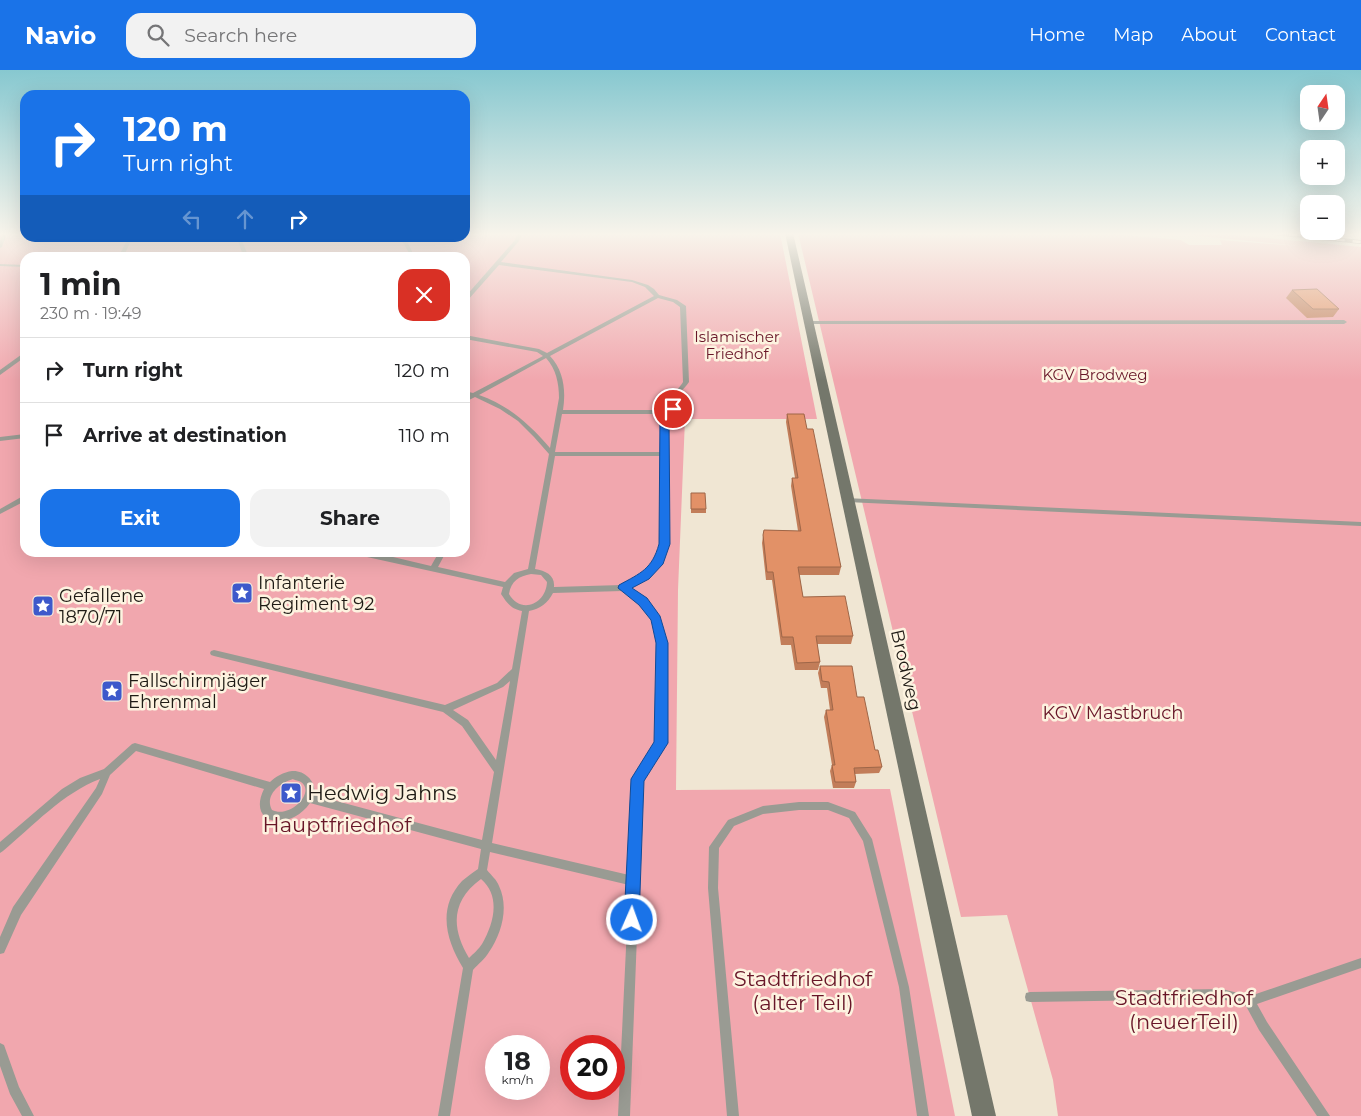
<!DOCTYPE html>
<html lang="en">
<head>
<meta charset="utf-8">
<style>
	:root { --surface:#fff; --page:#f2f2f2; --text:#202124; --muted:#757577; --line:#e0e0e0; --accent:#1a73e8 }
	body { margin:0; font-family:Montserrat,sans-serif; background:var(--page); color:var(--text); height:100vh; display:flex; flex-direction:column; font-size:19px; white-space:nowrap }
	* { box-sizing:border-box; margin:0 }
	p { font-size:16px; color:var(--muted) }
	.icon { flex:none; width:28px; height:28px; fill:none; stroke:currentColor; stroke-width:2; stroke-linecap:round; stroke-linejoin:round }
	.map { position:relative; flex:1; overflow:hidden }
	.side { position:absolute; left:20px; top:182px; width:450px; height:305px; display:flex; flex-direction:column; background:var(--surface); border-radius:15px; box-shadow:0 5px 20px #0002 }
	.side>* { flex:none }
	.guide { position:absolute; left:20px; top:20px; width:450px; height:152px; border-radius:15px; box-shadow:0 5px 20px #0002; background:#1a73e8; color:#fff; overflow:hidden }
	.needle { width:32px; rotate:13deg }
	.buttons { position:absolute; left:1300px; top:15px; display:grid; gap:10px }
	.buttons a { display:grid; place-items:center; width:45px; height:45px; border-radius:10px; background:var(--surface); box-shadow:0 5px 20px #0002; font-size:25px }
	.speed { position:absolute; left:485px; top:965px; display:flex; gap:10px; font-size:25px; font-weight:700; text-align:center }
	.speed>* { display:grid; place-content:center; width:65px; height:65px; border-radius:50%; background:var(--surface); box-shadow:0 5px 20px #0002; line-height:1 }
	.speed small { font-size:12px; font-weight:400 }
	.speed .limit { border:8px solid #d22; background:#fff; color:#111 }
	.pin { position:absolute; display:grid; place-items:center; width:42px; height:42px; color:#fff; margin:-21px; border:2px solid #fff; border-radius:50%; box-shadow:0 1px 5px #0007 }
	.me { position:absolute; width:55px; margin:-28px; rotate:2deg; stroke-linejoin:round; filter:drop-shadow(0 0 4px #0008) }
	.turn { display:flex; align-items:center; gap:18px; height:105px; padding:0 20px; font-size:22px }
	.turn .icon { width:65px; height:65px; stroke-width:2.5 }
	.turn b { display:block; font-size:35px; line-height:42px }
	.lanes { display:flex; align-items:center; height:48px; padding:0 20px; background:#0003; justify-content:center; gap:25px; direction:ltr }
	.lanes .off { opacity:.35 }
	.round { display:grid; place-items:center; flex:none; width:52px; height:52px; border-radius:15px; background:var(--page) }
	.overview { display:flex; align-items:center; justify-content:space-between; height:85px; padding:0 20px }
	h1 { font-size:30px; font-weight:700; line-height:38px }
	.cta { display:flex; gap:10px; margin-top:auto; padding:10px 20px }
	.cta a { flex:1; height:58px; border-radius:15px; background:var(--accent); color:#fff; font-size:20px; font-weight:700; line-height:58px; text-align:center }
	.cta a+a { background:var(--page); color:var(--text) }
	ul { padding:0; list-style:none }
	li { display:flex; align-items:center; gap:15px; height:65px; padding:0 20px; border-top:1px solid var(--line) }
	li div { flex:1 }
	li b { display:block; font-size:19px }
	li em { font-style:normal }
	header { display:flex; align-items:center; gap:30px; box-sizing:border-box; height:70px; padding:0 25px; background:var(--accent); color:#fff }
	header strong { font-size:24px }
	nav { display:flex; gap:28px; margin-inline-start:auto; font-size:18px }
	.search { width:350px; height:45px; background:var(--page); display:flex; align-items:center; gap:12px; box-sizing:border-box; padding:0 18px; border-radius:15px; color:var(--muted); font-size:19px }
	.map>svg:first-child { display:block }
	.green { fill:#f1a7ae; fill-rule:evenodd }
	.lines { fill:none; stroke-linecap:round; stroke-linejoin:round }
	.lane { fill:#999b93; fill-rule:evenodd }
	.secondary { fill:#74776b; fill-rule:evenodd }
	.rail-casing { stroke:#5c564c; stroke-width:4 }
	.rail { stroke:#fdf3e0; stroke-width:2.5; stroke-dasharray:8; stroke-linecap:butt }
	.wall { fill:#c27d59 }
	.building { fill:#e29167; stroke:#9e6648 }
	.route { fill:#1a73e8; stroke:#114b97 }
	.labels { text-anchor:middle; stroke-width:5; stroke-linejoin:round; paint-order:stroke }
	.far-park-label { font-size:15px; fill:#681628; stroke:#fdf3e0 }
	.poi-label { font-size:18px; fill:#1f1b15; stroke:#fdf3e0; text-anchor:start }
	.street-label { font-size:18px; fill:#1f1b15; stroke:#fdf3e0 }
	.park-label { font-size:18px; fill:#681628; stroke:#fdf3e0 }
	.near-poi-label { font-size:21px; fill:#1f1b15; stroke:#fdf3e0; text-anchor:start }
	.near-park-label { font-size:21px; fill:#681628; stroke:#fdf3e0 }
</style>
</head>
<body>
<header>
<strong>Navio</strong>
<div class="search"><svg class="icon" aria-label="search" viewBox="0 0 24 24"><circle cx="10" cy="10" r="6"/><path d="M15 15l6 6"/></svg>Search here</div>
<nav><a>Home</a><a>Map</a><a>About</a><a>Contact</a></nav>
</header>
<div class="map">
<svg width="1361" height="1046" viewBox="0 0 1361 1046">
	<rect width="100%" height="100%" fill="#f0e6d3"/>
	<!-- green -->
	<g class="green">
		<path d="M0 163H25V168H465V163H780L817 349H685L678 520 676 720 890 719 955 1046H0ZM25 188H465V482H25ZM496 976H539V1019H496ZM571 976H614V1019H571Z"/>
		<polygon points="798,163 1103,163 1181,170 1189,175 1222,175 1220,170 1299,176 1169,163 1217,163 1361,177 1361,1046 1058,1046 1053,1010 1007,845 961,847"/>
	</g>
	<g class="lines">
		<!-- lane -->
		<g class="lane">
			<polygon points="3,163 7,163 2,177 0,178 0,171"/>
			<path d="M518 163H522L519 171 501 192 632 210 648 215 654 219 659 225 677 230 686 236 689 312C683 321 674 326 668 335L675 338 676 340 685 341 688 343 685 345 675 344 674 346 668 348 669 474 662 493 648 508 629 518 646 530 659 547 666 573 665 673 643 710 630 1046H618L629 815 490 782 487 800C491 805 497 810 499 816 509 837 502 863 489 882 485 889 478 894 473 900L450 1046H438L463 898C446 870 437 838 462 811 467 807 472 803 478 799L481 779 310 733C291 761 246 756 264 719L136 681 110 705 102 724 21 845 4 883 0 884V867L13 837 96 718 100 709C63 723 33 756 3 781L0 783V772L62 719 80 708 104 699 132 674 135 673 270 712C275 707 284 702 292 701 305 700 317 712 314 725L482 770 494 702 462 656 443 642 214 586 211 585 210 583 211 581 214 580 445 635 497 613 512 599 522 541C511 539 507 533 501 524L503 517 358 485 355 482H372L431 496 439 482H446L438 497 505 512 514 503 528 499 549 384 534 367 518 351 500 339 475 327 465 332V328L469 326 465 325V321L473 323 543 286 537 282 465 269V265L539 279 547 283 654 226 645 217 632 212 499 195 467 231 465 232V227L515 170ZM658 228 673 232 680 237 683 312C679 319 663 335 656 338L655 340H563C566 321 564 301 550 286ZM546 288C556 299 559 313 559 328L550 378C529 354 510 336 479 325ZM665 338 670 340 669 344 665 345 661 343V340ZM562 344H655L662 348V382H555ZM555 386H662L661 474 656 490 642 504 622 515 554 517C555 505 546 501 535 499ZM531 504 541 505 547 512C546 534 521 545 509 524 511 511 519 506 531 504ZM622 521 640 534 652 550 658 573 657 672 633 709 629 805 492 773 529 541C540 539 548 533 553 523ZM510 611 496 690 468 650 453 640 503 617ZM293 709C294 710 300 711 301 712 316 722 290 749 272 740 264 725 280 713 293 709ZM481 809C501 826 494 853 482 874 479 879 473 884 469 888 451 858 451 831 481 809Z"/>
			<polygon points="128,168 132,168 123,188 118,188"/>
			<polygon points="237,168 241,168 249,188 244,188"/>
			<polygon points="397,168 401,168 408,173 415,188 411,188 410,185 390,188 370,188 409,183 404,174"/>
			<polygon points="274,187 312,187 314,188 272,188"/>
			<polygon points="0,194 25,195 25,197 0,196"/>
			<polygon points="808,251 1344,250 1347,252 1344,254 806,254 806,252"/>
			<polygon points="25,282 25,287 0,305 0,300"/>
			<polygon points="25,364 25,368 0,371 0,367"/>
			<polygon points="23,426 25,426 25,431 0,444 0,439"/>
			<polygon points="845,428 1361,452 1361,456 847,432 844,430"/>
			<polygon points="799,732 828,732 855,742 872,769 909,917 929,1046 917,1046 899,917 863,771 849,748 828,740 799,740 763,744 734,756 719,778 718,818 739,1046 727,1046 708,818 709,777 728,750 763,736"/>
			<polygon points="1361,888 1361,898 1257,934 1267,952 1330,1046 1317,1046 1259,960 1246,936 1222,929 1030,932 1026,931 1025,927 1026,923 1030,922 1222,919 1250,926"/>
			<polygon points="0,973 4,975 19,1017 34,1046 22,1046 10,1024 0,996"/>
		</g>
		<!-- secondary -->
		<polygon class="secondary" points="785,163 793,163 996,1046 972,1046"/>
		<!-- rail casing -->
		<g class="rail-casing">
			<polyline id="rail" points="1273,163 1361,172"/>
		</g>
		<!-- rail -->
		<use href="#rail" class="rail"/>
	</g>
	<!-- wall -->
	<g class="wall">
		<polygon points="1292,220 1339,239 1333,247 1307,248 1286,228"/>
		<polygon points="787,344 807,359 841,497 839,505 799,505 803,527 853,566 851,574 817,574 820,592 818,600 795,600 791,575 781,575 772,510 766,510 762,473 764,460 798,461 791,416 792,408 795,408 786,352"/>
		<polygon points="691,423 706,439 706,443 691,443"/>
		<polygon points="820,596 857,627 875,680 882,697 879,703 855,704 856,712 854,718 833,718 830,701 832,695 824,647 826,640 830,640 827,618 821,618 818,603"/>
	</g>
	<!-- building -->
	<g class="building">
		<polygon points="1317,219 1339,239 1313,239 1292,220"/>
		<polygon points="787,344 804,344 807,359 813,359 841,497 798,497 803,527 845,526 853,566 816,566 820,592 797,593 793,567 782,567 773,502 767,502 763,465 764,460 801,461 792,408 798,408"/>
		<polygon points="691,423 705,423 706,439 691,439"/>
		<polygon points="820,596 852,596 857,627 864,627 875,680 878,680 882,697 854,698 856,712 835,712 832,695 835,695 826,640 833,640 829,612 822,611"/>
	</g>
	<!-- sky -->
	<linearGradient id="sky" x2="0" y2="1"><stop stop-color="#87c8d0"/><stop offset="0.53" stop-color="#f8f4eb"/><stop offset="1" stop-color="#f8f4eb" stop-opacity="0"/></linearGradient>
	<rect width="1361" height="310" fill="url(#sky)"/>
	<!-- route -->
	<path class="route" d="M670 337H677L678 339 676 347 669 349 670 474 663 494 649 509 632 518 647 528 660 546 668 573V673L644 711 639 850 637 856 632 858 626 856 624 850 631 709 654 672 656 573 651 550 639 535 618 518 619 515C641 503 652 499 659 474L660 347 668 343Z"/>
	<!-- icons -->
	<defs>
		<g id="sight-square" transform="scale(1.125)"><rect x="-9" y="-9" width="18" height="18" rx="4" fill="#3d59cb" stroke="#fdf3e0"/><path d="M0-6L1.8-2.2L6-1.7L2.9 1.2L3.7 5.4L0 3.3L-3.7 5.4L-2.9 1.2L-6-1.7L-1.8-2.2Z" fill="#fff"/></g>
	</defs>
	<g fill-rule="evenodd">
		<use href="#sight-square" x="242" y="523"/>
		<use href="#sight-square" x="43" y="536"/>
		<use href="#sight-square" x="112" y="621"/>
		<use href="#sight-square" x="291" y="723"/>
	</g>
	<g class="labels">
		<!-- far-park labels -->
		<g class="far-park-label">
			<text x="737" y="272">Islamischer<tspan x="737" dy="17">Friedhof</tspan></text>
			<text x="1095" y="310">KGV Brodweg</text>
		</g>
		<!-- poi labels -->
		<g class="poi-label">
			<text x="258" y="519">Infanterie<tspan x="258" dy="21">Regiment 92</tspan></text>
			<text x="59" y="532">Gefallene<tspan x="59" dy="21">1870/71</tspan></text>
			<text x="128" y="617">Fallschirmjäger<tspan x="128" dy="21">Ehrenmal</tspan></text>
		</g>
		<!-- street labels -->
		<g class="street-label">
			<text transform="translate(906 600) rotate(77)" y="6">Brodweg</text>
		</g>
		<!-- park labels -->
		<g class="park-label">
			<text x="1113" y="649">KGV Mastbruch</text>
		</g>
		<!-- near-poi labels -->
		<g class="near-poi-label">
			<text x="307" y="730">Hedwig Jahns</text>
		</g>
		<!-- near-park labels -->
		<g class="near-park-label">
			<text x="337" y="762">Hauptfriedhof</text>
			<text x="803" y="916">Stadtfriedhof<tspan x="803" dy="24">(alter Teil)</tspan></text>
			<text x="1184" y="935">Stadtfriedhof<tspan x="1184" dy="24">(neuerTeil)</tspan></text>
		</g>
	</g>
</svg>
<div class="buttons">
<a><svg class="needle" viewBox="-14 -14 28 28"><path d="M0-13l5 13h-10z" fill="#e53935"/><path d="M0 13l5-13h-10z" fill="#757577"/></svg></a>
<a>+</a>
<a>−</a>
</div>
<div class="speed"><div>18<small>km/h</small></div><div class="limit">20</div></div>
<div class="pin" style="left:673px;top:339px;background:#d93025"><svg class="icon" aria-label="arrive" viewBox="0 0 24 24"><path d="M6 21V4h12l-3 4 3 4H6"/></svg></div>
<svg class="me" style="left:632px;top:850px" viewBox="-20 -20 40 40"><circle r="17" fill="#1a73e8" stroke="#fff" stroke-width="3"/><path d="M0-11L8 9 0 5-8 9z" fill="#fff"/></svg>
<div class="guide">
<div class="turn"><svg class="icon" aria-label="right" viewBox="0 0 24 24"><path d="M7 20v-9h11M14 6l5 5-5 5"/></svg><div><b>120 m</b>Turn right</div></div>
<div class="lanes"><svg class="icon off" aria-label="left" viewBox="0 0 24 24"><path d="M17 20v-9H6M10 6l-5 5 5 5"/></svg><svg class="icon off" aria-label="ahead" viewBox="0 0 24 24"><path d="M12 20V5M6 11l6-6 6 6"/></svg><svg class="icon" aria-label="right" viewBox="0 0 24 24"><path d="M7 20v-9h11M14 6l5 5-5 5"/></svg></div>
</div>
<section class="side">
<div class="overview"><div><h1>1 min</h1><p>230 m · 19:49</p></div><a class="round" style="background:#d93025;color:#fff"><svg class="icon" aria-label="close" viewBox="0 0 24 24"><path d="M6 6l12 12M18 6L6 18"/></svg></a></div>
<ul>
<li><svg class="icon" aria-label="right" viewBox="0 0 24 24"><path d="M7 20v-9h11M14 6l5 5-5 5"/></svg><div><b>Turn right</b></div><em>120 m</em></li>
<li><svg class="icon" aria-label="arrive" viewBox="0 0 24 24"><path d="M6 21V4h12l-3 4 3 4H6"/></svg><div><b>Arrive at destination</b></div><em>110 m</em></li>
</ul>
<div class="cta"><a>Exit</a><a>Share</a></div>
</section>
</div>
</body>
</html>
